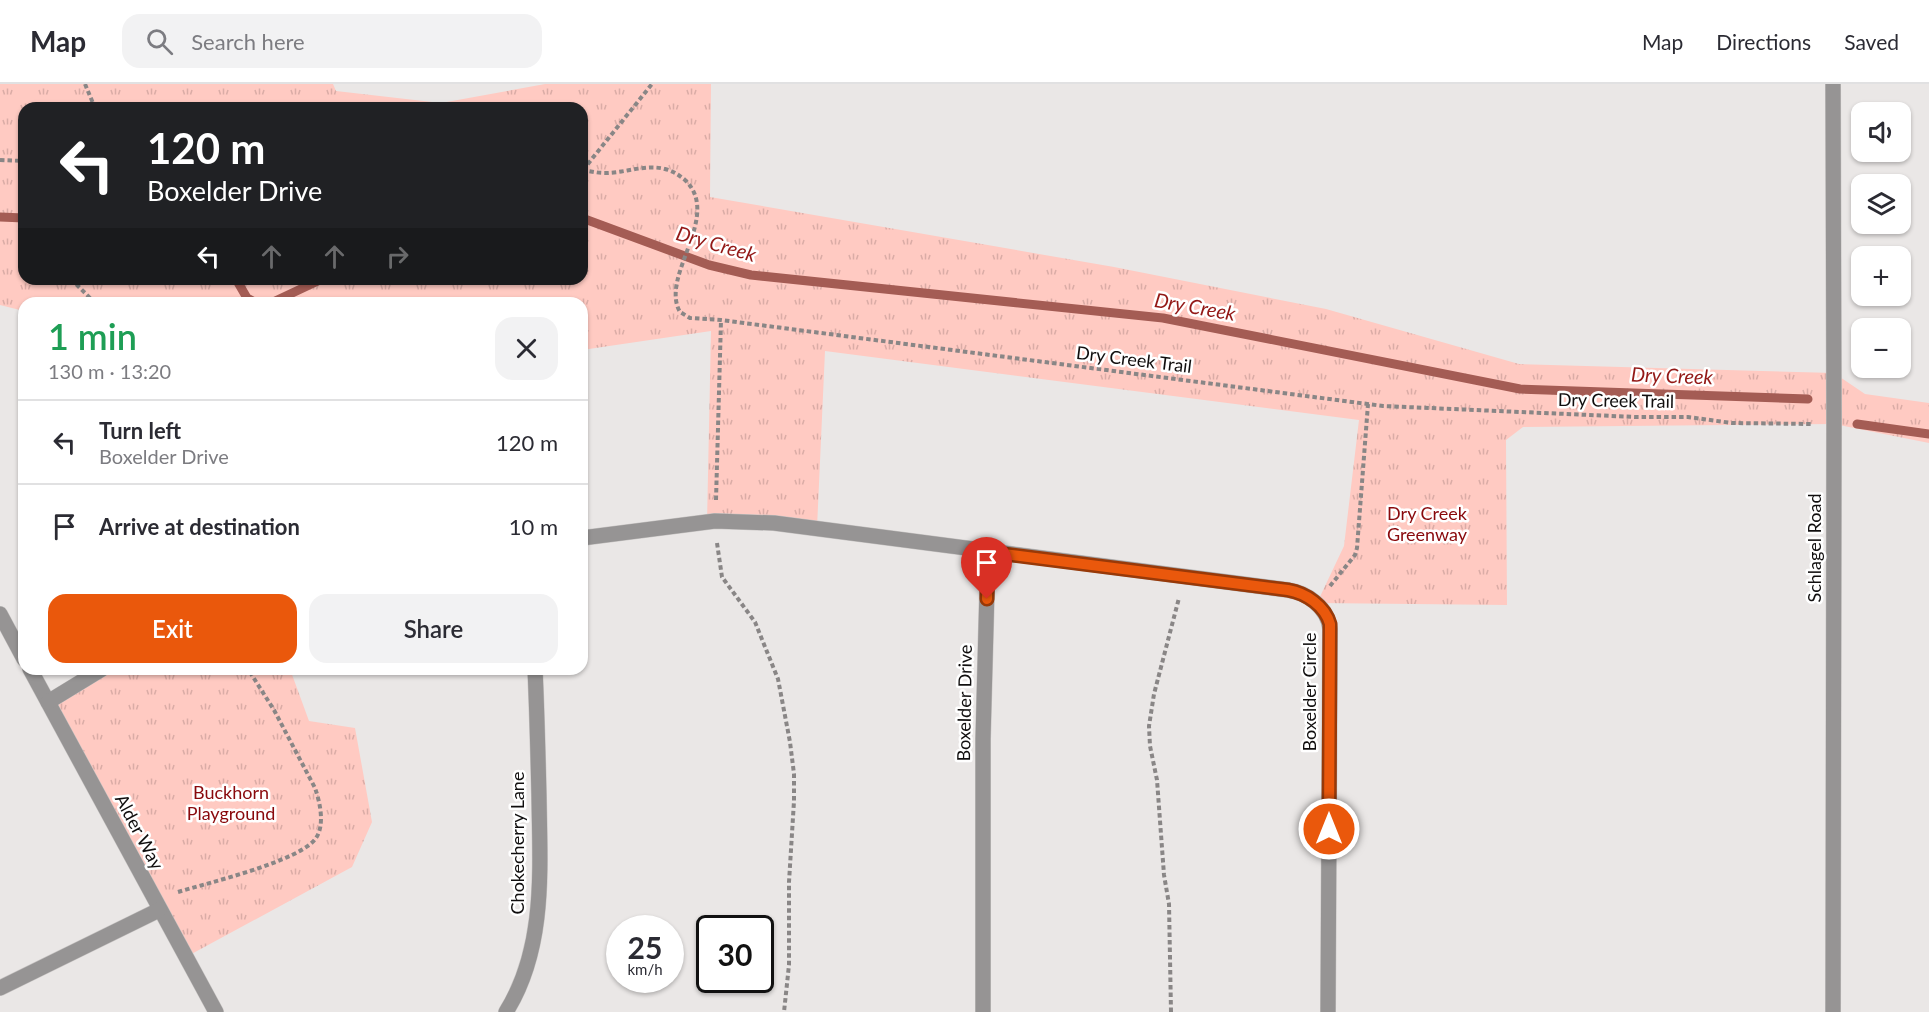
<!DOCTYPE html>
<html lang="en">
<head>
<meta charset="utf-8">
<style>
	:root { --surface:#fff; --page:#f2f2f3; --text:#2b2b33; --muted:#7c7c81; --line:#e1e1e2; --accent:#ea580c }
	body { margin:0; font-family:Lato,sans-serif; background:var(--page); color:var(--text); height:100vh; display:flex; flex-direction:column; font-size:22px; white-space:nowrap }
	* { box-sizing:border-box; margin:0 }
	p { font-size:20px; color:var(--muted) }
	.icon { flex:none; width:33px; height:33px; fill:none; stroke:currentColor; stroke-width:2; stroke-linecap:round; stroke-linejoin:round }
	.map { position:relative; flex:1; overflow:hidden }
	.side { position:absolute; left:18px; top:213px; width:570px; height:378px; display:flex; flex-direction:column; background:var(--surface); border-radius:18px; box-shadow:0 2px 4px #0004 }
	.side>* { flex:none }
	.guide { position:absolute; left:18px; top:18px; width:570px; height:183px; border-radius:18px; box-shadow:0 2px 4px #0004; background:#202124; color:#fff; overflow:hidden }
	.tools { position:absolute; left:1851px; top:18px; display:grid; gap:12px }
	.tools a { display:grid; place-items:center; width:60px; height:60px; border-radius:12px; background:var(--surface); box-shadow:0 2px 4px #0004; font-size:30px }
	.speed { position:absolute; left:606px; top:831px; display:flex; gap:12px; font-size:30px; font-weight:700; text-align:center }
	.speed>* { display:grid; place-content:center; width:78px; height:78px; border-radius:50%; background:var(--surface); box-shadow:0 2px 4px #0004; line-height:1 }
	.speed small { font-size:15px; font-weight:400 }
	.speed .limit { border:3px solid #111; border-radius:9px; background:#fff; color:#111 }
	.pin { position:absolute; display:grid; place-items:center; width:51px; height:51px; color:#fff; margin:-62px -26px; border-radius:50% 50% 50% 0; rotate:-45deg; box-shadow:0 0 6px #0007 }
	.pin .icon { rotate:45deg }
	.me { position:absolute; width:66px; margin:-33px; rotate:0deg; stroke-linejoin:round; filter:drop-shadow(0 0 4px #0008) }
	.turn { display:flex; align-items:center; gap:21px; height:126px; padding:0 30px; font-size:27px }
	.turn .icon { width:78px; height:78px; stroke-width:2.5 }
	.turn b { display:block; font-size:42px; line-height:51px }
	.lanes { display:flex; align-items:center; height:57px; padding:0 30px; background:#0003; justify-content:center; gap:30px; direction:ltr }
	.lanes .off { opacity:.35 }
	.round { display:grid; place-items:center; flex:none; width:63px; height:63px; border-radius:18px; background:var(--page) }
	.summary { display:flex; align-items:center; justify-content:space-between; height:102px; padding:0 30px }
	h1 { font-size:36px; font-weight:600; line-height:45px; color:#1e9e55 }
	.primary-button { display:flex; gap:12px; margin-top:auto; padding:12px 30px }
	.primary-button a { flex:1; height:69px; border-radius:18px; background:var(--accent); color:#fff; font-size:24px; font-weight:600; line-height:69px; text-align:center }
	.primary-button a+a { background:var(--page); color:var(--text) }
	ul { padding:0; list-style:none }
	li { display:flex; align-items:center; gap:18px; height:84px; padding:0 30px; border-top:2px solid var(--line) }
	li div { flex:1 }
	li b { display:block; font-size:22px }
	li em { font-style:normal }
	header { display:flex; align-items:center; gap:36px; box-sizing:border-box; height:84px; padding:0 30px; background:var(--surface); border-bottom:2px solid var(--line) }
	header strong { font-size:28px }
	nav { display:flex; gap:33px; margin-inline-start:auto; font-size:21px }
	.search { width:420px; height:54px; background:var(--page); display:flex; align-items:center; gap:15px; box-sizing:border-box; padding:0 21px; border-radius:18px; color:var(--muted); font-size:22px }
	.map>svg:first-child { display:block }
	.park { fill:url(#park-tufts); fill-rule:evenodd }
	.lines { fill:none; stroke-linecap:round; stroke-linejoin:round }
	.stream { stroke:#a45c54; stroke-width:9 }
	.street-casing { stroke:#c7c4c3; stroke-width:16 }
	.path { stroke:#898686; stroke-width:4; stroke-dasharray:4.5 3; stroke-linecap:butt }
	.street { stroke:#969494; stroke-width:15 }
	.route-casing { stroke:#983908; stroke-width:15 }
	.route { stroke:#ea580c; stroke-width:10 }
	.labels { text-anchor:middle; stroke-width:5; stroke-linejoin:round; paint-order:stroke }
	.street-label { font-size:18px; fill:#100e0e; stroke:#fff }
	.park-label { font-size:18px; fill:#89090c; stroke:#fff }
	.water-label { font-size:20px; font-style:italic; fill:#931816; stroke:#fff }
</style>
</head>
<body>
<header>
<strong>Map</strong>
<div class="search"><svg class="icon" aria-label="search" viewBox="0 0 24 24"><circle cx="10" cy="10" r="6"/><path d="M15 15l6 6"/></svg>Search here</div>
<nav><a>Map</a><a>Directions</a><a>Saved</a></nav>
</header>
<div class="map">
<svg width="1929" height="928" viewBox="0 0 1929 928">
	<defs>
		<pattern id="park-tufts" width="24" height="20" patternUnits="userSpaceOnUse" patternTransform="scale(1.5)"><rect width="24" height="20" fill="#ffcac2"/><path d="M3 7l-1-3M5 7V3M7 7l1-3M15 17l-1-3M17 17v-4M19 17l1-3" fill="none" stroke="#daaca6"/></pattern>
	</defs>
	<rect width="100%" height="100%" fill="#eae7e6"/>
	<!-- park -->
	<g class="park">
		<path d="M0 0H333L336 7 441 19 545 0H711L710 113 1114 183 1326 225 1519 280 1834 289 1865 310 1929 319V359L1834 340 1523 343 1506 356 1507 521 1317 519 1344 462 1359 336 825 267 817 444 707 438 711 247 582 266V219H24V227L0 221ZM24 24H582V195H24Z"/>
		<polygon points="102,585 290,585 309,637 355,644 372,738 352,783 186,873 48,618"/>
	</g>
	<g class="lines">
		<!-- stream -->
		<g class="stream">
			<polyline points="0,133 24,134"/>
			<polyline points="582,134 709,181 751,191 1163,234 1520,305 1808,315"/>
			<polyline points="236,195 247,214 256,219"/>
			<polyline points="271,219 322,195"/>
			<polyline points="1857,340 1929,350"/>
		</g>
		<!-- street casing -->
		<g class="street-casing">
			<g id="street">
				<path d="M582 454 715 437 774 439 1288 506C1308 509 1328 524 1330 545L1328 928"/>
				<polyline points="0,530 24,575"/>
				<polyline points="30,585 216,928"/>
				<polyline points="48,618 102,585"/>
				<polyline points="0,904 159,826"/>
				<path d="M506 928C546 864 540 786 539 713 538 671 537 628 535 585"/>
				<polyline points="983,928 983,655 988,468"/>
				<polyline points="1833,928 1834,340 1833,0"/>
			</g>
		</g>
		<!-- path -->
		<g class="path">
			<polyline points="85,0 95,24"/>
			<polyline points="0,76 24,77"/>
			<path d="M582 86C590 87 597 89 605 89 625 89 646 80 665 85 673 87 679 91 685 96 723 132 659 192 680 228L690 234 721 236 1383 322 1636 333H1688L1732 339 1813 340"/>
			<polyline points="583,86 652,0"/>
			<polyline points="71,195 95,219"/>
			<polyline points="716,416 721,236"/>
			<polyline points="717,459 722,493 755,538 778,595 790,658 794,690 794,717 789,798 789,881 784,928"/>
			<polyline points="1330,502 1355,471 1357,464 1368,320"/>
			<path d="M178 808C207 799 301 777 316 754 325 741 320 718 315 704L274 626 248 585"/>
			<polyline points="1171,928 1169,820 1164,791 1157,696 1150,662 1149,642 1154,610 1179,514"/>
		</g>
		<!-- street -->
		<use href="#street" class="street"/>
	</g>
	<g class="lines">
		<!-- route casing -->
		<g class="route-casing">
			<path id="route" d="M987 515 988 468 1288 506C1306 509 1325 522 1330 540L1329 745"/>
		</g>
		<!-- route -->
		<use href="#route" class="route"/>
	</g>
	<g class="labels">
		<!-- street labels -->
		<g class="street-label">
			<text transform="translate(1134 276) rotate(7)" y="6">Dry Creek Trail</text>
			<text transform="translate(1616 317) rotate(1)" y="6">Dry Creek Trail</text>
			<text transform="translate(1815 464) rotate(-90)" y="6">Schlagel Road</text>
			<text transform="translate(1310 608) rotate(-90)" y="6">Boxelder Circle</text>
			<text transform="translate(965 619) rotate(-89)" y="6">Boxelder Drive</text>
			<text transform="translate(139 748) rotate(62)" y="6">Alder Way</text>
			<text transform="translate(518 759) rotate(-90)" y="6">Chokecherry Lane</text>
		</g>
		<!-- park labels -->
		<g class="park-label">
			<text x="1427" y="436">Dry Creek<tspan x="1427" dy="21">Greenway</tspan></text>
			<text x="231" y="715">Buckhorn<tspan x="231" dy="21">Playground</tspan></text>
		</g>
		<!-- water labels -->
		<g class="water-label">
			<text transform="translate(716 160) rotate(16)" y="7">Dry Creek</text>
			<text transform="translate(1195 223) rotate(10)" y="7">Dry Creek</text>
			<text transform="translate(1672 292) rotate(2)" y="7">Dry Creek</text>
		</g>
	</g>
</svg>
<div class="tools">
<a><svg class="icon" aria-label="sound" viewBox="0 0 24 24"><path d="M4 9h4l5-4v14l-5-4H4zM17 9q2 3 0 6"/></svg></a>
<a><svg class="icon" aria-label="layers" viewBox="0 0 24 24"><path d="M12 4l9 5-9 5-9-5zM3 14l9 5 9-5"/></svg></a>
<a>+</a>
<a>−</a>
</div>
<div class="speed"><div>25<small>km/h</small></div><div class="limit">30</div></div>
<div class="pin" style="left:987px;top:515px;background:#d93025"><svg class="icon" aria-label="arrive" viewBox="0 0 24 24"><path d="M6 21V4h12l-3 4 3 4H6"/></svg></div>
<svg class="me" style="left:1329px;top:745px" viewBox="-20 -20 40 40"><circle r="17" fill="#ea580c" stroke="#fff" stroke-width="3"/><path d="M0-11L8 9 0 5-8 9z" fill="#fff"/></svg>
<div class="guide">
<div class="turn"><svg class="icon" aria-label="left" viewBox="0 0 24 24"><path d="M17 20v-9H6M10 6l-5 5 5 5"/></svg><div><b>120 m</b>Boxelder Drive</div></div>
<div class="lanes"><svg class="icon" aria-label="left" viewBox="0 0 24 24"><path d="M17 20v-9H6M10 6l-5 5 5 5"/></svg><svg class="icon off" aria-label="ahead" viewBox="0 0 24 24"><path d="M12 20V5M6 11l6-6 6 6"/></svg><svg class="icon off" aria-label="ahead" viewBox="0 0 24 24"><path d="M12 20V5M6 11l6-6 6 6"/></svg><svg class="icon off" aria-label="right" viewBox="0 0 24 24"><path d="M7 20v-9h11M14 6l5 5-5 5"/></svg></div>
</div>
<section class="side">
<div class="summary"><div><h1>1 min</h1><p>130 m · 13:20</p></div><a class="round"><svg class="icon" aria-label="close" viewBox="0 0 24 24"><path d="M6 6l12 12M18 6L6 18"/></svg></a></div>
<ul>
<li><svg class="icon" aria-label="left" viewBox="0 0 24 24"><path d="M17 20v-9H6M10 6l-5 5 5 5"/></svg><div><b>Turn left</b><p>Boxelder Drive</p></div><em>120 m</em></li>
<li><svg class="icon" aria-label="arrive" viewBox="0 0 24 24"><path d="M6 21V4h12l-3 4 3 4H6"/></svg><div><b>Arrive at destination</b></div><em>10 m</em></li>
</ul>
<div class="primary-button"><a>Exit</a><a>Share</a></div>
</section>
</div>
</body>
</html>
